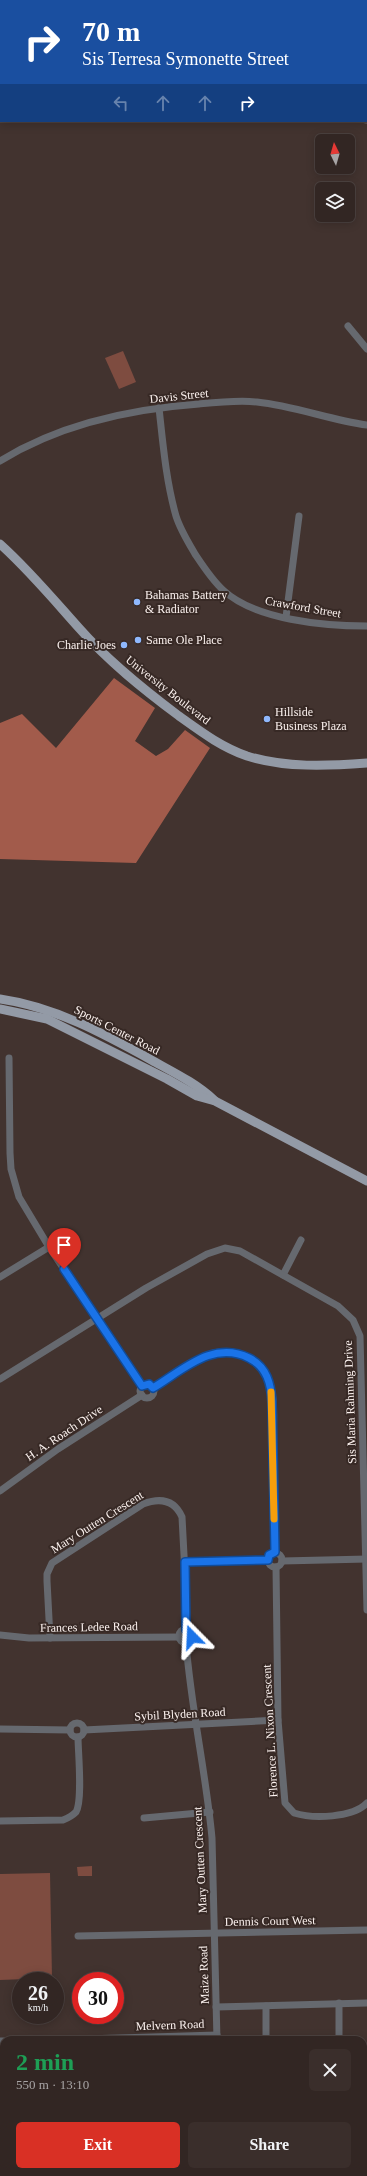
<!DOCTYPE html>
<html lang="en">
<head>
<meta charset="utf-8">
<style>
	:root { --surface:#322623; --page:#3a2e2b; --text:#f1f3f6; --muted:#a8a5a6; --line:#4d4341; --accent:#d93025 }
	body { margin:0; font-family:"Times New Roman",serif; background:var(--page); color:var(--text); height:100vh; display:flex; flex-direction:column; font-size:15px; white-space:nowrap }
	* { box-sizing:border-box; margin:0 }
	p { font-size:13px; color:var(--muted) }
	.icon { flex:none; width:22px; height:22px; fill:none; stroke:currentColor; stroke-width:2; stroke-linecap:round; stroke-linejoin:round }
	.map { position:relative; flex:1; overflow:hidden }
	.panel { position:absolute; left:0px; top:2036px; width:367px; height:140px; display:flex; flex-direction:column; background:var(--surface); border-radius:12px 12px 0 0; box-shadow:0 2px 10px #0003,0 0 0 1px var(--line) }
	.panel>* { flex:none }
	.hud { position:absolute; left:0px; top:0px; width:367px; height:122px; box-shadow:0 2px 10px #0003,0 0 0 1px var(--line); background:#1a4fa0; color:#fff; overflow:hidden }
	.needle { width:26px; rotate:355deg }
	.tools { position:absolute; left:315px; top:134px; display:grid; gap:8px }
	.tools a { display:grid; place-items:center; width:40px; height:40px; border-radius:6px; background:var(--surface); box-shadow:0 2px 10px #0003,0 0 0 1px var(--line); font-size:20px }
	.speed { position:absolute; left:12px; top:1972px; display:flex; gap:8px; font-size:20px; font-weight:700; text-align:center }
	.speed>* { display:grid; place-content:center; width:52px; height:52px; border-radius:50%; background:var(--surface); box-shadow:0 2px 10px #0003,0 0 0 1px var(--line); line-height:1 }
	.speed small { font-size:10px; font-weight:400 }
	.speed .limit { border:6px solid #d22; background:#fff; color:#111 }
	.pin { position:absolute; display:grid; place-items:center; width:34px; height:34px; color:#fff; margin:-41px -17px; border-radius:50% 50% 50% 0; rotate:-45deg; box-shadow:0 0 4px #0007 }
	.pin .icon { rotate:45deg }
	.me { position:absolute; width:44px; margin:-22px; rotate:339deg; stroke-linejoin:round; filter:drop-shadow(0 0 3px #0008) }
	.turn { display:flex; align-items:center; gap:14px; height:84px; padding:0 16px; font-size:18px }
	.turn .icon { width:52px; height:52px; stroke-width:2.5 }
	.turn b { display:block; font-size:28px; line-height:34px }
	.lanes { display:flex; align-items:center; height:38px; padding:0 16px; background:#0003; justify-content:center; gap:20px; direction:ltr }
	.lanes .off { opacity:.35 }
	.round { display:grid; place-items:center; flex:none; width:42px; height:42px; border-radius:6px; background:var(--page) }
	.head { display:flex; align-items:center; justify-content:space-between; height:68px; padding:0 16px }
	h1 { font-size:24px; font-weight:700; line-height:30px; color:#1e9e55 }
	.action { display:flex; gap:8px; margin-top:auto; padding:8px 16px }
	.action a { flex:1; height:46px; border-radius:6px; background:var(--accent); color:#fff; font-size:16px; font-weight:700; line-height:46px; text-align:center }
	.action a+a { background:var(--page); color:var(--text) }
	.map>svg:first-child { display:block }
	.green { fill:#7e4c40 }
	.forest { fill:#a25b4b }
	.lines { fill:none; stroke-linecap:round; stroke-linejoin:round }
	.minor { stroke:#66696f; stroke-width:7 }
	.major { stroke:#939aa6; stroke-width:9 }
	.highway { stroke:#a5adbc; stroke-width:11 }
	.route-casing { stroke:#114b97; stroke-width:10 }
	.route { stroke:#1a73e8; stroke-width:7 }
	.slow { stroke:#f59e0b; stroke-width:7 }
	.poi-dot { fill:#8fb8fd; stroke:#372925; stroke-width:1.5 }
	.labels { text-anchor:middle; stroke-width:4; stroke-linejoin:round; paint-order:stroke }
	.street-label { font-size:12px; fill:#fcf2ef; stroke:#372925 }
	.poi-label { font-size:12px; fill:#fcf2ef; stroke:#372925; text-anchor:start }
</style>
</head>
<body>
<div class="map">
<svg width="367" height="2176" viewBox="0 0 367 2176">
	<rect width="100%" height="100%" fill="#42332f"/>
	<!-- green -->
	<g class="green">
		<polygon points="123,351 136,382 119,389 105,358"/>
		<polygon points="92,1866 92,1876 78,1876 77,1867"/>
		<polygon points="50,1873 52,1978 0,1980 0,1874"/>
	</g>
	<!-- forest -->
	<polygon class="forest" points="114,678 155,708 135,741 156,756 168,749 185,730 210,748 136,863 0,859 0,723 22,714 56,748"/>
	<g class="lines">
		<!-- minor -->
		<g class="minor">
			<polyline points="124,0 124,1"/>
			<polyline points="21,1 21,0"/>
			<polyline points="0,100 1,100"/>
			<polyline points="366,120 367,120"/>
			<polyline points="348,326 367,349"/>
			<path d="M159 408C163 444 166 481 176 516 180 529 188 542 195 554 203 566 212 580 223 590 255 620 324 626 367 626"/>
			<path d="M0 461C60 424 129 409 199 404 219 402 238 400 257 402 295 406 330 420 367 425"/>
			<polyline points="286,617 299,516"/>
			<polyline points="9,1058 10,1153 11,1169 19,1197 49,1247 143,1386"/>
			<polyline points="283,1275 301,1240"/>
			<polyline points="0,1277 49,1247"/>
			<polyline points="0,1379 146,1288 207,1254 225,1248 240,1251 338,1306 353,1320 360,1336 367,1610"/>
			<circle cx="147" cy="1391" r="7"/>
			<path d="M153 1388C171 1377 199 1354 219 1352 236 1349 258 1359 266 1374 277 1393 273 1424 273 1446 274 1481 274 1517 275 1552"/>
			<polyline points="0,1491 58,1449 142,1395"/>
			<circle cx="275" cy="1560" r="7"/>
			<polyline points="282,1561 367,1559"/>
			<polyline points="185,1562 268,1560"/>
			<path d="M276 1567 278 1720 285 1803 294 1813C313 1819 353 1818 367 1803"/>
			<circle cx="186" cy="1636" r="7"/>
			<polyline points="0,1635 29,1638 179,1637"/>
			<path d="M50 1638 47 1581V1574L52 1563 143 1504C159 1498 174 1499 182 1517L186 1593V1630"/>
			<path d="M186 1643C191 1708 206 1773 212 1838L217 2040"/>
			<circle cx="77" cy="1730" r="7"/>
			<polyline points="0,1729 70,1730"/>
			<polyline points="84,1730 278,1720"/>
			<polyline points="144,1818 210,1812"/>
			<path d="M0 1821 63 1820C68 1818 72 1816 76 1812 83 1800 78 1752 78 1737"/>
			<polyline points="78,1936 367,1930"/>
			<polyline points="339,2003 339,2040"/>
			<polyline points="266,2006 266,2040"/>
			<polyline points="216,2007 367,2003"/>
			<polyline points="52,2040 217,2035"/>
			<polyline points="0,2041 4,2041"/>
			<polyline points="173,2172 181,2176"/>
			<polyline points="191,2176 192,2172"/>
		</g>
		<!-- major -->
		<g class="major">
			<path d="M0 544C29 570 53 599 79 628 108 661 143 689 179 716 200 731 221 747 247 756 285 768 328 766 367 763"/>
			<path d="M0 999C56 1007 106 1035 155 1062 175 1073 197 1084 214 1100"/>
			<polyline points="0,1009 47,1019 167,1079 197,1096 215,1101 367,1181"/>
		</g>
		<!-- highway -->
		<g class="highway">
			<polyline points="363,2120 367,2119"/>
			<polyline points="363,2137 367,2137"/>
			<polyline points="66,2176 83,2172"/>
			<polyline points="134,2176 152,2172"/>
		</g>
	</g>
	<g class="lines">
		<!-- route casing -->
		<g class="route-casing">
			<path id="route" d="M64 1269 142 1386 149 1384 153 1388C183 1370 213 1340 249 1358 267 1367 271 1384 272 1402L275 1552 269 1555 268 1560 185 1562 186 1630 190 1631 192 1637"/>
		</g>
		<!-- route -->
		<use href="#route" class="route"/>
		<!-- slow -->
		<polyline class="slow" points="271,1392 274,1519"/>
	</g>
	<!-- markers -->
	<g class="poi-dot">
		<circle cx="137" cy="602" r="4"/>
		<circle cx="138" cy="640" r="4"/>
		<circle cx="124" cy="645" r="4"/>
		<circle cx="267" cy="719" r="4"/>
	</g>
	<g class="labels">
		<!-- street labels -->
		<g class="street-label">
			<text transform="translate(179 396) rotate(-6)" y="4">Davis Street</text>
			<text transform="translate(303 607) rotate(10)" y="4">Crawford Street</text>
			<text transform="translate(168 690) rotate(38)" y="4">University Boulevard</text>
			<text transform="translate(117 1030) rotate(27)" y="4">Sports Center Road</text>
			<text transform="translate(350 1402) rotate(-92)" y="4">Sis Maria Rahming Drive</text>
			<text transform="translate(64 1433) rotate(-34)" y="4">H. A. Roach Drive</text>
			<text transform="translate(97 1522) rotate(-32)" y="4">Mary Outten Crescent</text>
			<text transform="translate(89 1627) rotate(-1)" y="4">Frances Ledee Road</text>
			<text transform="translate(180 1714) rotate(-3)" y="4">Sybil Blyden Road</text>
			<text transform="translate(270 1731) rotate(-93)" y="4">Florence L. Nixon Crescent</text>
			<text transform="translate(200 1860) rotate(-93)" y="4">Mary Outten Crescent</text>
			<text transform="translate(270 1921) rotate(-1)" y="4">Dennis Court West</text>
			<text transform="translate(204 1975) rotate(-92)" y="4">Maize Road</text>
			<text transform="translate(170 2025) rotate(-2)" y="4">Melvern Road</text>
		</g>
		<!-- poi labels -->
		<g class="poi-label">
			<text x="145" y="599">Bahamas Battery<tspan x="145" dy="14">&amp; Radiator</tspan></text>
			<text x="146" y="644">Same Ole Place</text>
			<text x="116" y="649" text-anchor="end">Charlie Joes</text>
			<text x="275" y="716">Hillside<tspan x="275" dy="14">Business Plaza</tspan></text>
		</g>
	</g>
</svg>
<div class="tools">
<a><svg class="needle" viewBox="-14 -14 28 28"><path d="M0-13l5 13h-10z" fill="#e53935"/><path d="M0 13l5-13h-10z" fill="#a8a5a6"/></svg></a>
<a><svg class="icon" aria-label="layers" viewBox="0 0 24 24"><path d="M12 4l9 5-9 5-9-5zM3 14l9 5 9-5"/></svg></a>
</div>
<div class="speed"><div>26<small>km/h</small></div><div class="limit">30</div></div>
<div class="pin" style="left:64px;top:1269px;background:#d93025"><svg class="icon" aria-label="arrive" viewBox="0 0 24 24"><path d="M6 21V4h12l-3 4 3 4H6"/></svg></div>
<svg class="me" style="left:192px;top:1637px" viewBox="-20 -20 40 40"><path d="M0-17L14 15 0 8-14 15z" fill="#1a73e8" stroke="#fff" stroke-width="4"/></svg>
<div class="hud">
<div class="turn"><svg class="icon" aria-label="right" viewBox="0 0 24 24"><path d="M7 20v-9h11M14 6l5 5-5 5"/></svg><div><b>70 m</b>Sis Terresa Symonette Street</div></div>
<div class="lanes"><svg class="icon off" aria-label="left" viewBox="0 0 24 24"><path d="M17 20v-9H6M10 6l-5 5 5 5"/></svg><svg class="icon off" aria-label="ahead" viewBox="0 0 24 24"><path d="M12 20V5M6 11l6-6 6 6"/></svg><svg class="icon off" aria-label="ahead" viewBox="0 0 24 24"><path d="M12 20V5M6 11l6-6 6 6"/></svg><svg class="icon" aria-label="right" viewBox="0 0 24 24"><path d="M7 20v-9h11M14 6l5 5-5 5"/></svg></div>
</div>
<section class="panel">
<div class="head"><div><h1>2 min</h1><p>550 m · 13:10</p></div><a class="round"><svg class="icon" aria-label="close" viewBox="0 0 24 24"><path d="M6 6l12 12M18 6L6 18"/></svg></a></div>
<div class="action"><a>Exit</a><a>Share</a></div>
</section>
</div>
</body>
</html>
